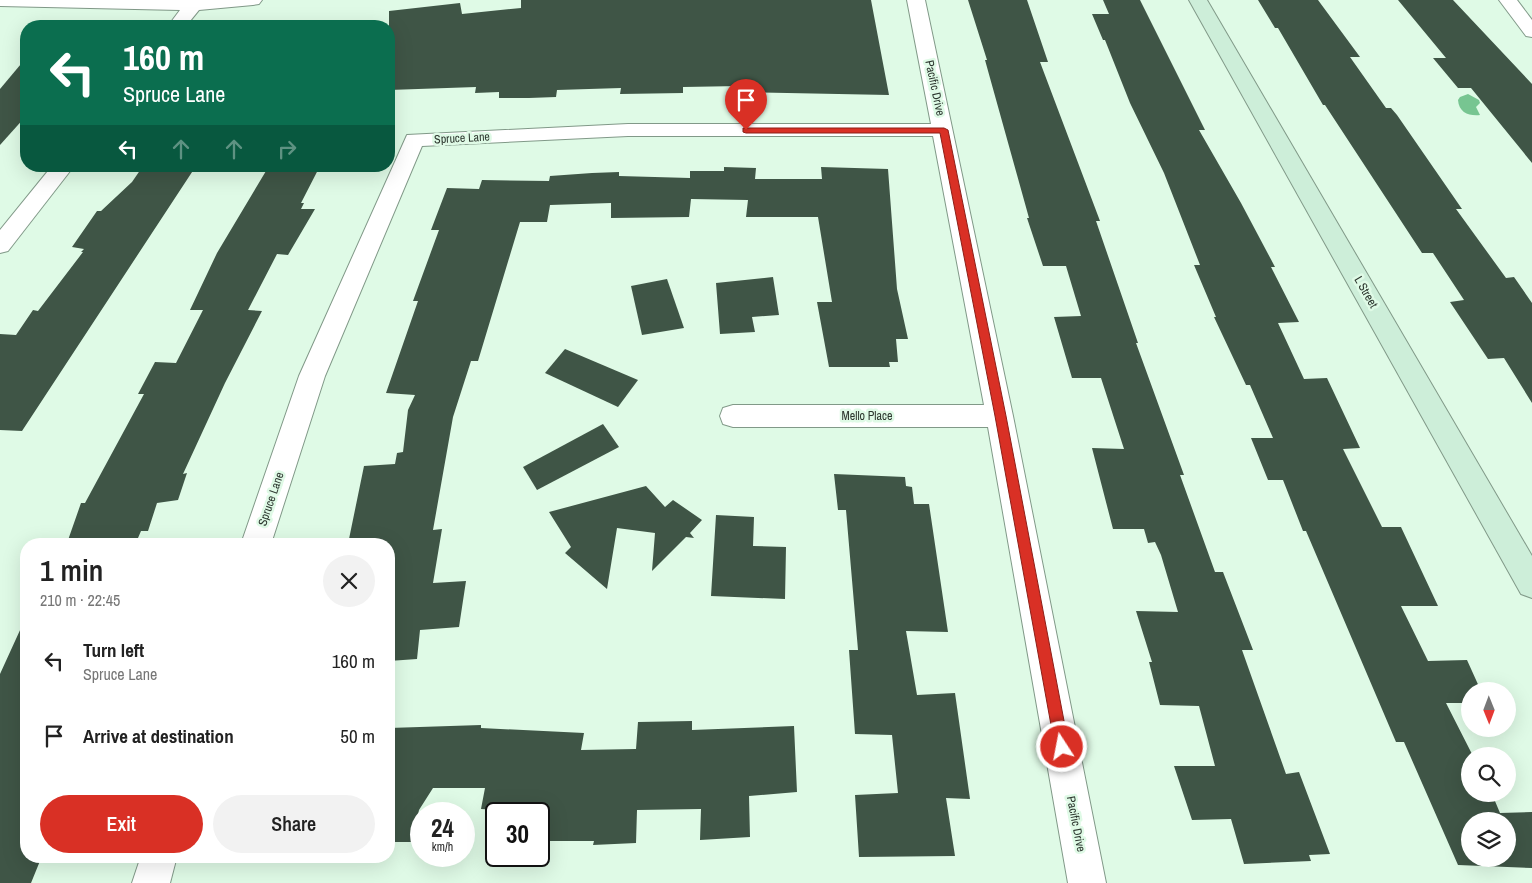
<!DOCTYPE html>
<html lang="en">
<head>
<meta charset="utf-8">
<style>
	:root { --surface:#fff; --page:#f2f2f2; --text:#222; --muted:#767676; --accent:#d93025 }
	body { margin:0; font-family:"Archivo Narrow",sans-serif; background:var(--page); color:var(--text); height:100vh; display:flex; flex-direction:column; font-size:19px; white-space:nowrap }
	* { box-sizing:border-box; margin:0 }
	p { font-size:16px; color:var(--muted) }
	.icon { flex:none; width:28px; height:28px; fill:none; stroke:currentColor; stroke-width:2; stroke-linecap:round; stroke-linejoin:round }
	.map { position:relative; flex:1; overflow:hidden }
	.sheet { position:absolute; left:20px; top:538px; width:375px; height:325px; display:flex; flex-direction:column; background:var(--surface); border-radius:20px; box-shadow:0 5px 20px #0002 }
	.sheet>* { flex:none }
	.top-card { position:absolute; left:20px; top:20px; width:375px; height:152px; border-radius:20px; box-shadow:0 5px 20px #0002; background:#0b6e4f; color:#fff; overflow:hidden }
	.needle { width:32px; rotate:179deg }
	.tools { position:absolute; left:1461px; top:682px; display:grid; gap:10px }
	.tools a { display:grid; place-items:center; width:55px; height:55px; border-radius:50%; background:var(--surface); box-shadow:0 5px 20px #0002; font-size:25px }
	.speed { position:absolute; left:410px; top:802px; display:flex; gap:10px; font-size:25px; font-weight:700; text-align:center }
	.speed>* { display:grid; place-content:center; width:65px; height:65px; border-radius:50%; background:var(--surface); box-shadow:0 5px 20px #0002; line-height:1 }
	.speed small { font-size:12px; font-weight:400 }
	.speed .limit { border:2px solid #111; border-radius:8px; background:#fff; color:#111 }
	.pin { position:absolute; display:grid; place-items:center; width:42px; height:42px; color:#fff; margin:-51px -21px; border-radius:50% 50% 50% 0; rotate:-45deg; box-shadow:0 0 5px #0007 }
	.pin .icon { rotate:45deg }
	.me { position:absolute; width:55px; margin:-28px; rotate:349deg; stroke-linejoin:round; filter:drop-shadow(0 0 4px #0008) }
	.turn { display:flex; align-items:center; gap:18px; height:105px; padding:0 20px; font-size:22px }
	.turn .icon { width:65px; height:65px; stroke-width:2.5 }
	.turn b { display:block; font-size:35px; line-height:42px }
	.lanes { display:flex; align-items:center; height:48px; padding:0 20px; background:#0003; justify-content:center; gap:25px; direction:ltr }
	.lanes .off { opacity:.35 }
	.round { display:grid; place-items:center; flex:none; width:52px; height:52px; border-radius:26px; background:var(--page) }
	.overview { display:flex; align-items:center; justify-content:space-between; height:85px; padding:0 20px }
	h1 { font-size:30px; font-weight:600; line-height:38px }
	.action { display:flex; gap:10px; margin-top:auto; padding:10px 20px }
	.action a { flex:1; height:58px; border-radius:30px; background:var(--accent); color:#fff; font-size:20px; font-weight:600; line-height:58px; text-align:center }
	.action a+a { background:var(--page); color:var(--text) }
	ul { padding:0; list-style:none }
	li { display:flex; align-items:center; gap:15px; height:75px; padding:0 20px }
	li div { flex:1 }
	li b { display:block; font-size:19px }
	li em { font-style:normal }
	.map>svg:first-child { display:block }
	.water { fill:#77c591 }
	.building { fill:#3f5546; fill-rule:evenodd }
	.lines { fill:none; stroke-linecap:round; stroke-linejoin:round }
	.street-casing { stroke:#819988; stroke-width:2 }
	.secondary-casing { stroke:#819988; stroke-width:2 }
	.street { fill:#fff; fill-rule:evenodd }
	.secondary { fill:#cdeed9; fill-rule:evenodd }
	.route { fill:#d93025; stroke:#8d1f18 }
	.labels { text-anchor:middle; stroke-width:5; stroke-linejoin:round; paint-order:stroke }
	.street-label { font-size:12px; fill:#2d372f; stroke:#dffae6 }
</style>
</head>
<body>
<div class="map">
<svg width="1532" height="883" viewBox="0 0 1532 883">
	<rect width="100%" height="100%" fill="#dffae6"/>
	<!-- water -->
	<path class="water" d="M1468 94 1479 100 1480 103 1476 107 1480 115C1469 116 1459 113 1458 100L1460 97Z"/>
	<!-- building -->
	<g class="building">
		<polygon points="521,0 871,0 889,95 740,92 740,86 683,87 683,93 620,94 621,88 557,90 556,97 529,98 499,98 499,92 475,93 476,87 389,90 389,11 460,3 462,14 521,8"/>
		<polygon points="968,0 1027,0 1048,62 1040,62 1100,221 1096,221 1138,343 1136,343 1184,475 1180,475 1215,572 1223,572 1253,650 1242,650 1286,774 1299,772 1330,854 1309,855 1311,861 1244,864 1231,819 1192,820 1174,766 1215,766 1199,706 1160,705 1149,662 1152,662 1136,611 1178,612 1161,555 1155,542 1148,543 1144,529 1113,529 1092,448 1124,449 1101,378 1072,378 1054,317 1081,316 1066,266 1043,266 1027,218 1029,218 990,78 985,60 987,60"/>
		<path d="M1103 0H1140L1205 130H1199L1241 203 1275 267H1271L1299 322 1278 323 1304 379 1327 378 1360 448 1343 449 1382 527H1401L1438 606H1401L1428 661 1467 660 1481 691H1470V703H1446L1473 756H1470V794H1492L1500 813 1532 812V868L1458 865 1404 742H1396L1306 531H1303L1283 480H1268L1251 438H1273L1250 385H1246L1214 317H1216L1194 265H1200L1164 173 1130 103 1105 40H1103L1092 14H1109ZM1470 821H1508V859H1470Z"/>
		<polygon points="1258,0 1318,0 1360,57 1350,57 1386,108 1391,108 1397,115 1462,209 1456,209 1506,278 1514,277 1532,303 1532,403 1504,358 1488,359 1450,302 1464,300 1433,253 1422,253 1325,105 1323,105 1278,28 1275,28"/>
		<polygon points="1398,0 1453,0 1532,84 1532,163 1471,88 1458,88 1433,58 1446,58"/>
		<polygon points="26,58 26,116 0,145 0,89"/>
		<polygon points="143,166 196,166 22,431 0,430 0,334 16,335 33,310 38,311 83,252 81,252 84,249 72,247 97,211 101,211 132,182"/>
		<polygon points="269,166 320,166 301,203 304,203 301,209 315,209 288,255 277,254 248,310 262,311 225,383 183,474 187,473 178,500 157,503 148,531 141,531 138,538 67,543 81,503 85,503 144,394 138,394 155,362 176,363 203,310 190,310 217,253"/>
		<polygon points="724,167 756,168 755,179 822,179 821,167 888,169 897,289 908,339 896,339 898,362 889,362 890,367 829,367 817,302 832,302 818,217 746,217 748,200 691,199 689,217 611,218 611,203 550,205 547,222 520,222 478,361 471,361 453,417 433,530 442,529 433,583 466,581 459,627 420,630 417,659 389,661 389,544 363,544 364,538 349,539 364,466 395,464 397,453 403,452 408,410 415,395 386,393 418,301 413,301 439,230 431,230 447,188 479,189 482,180 549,181 550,176 592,173 619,172 619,176 690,178 690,171 724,171"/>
		<polygon points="773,277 779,315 752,317 755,332 720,334 716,283"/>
		<polygon points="667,279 684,328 642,335 631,286"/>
		<polygon points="565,349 638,380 618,407 545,373"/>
		<polygon points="603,424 619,447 537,490 523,467"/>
		<polygon points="834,474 905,477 906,486 912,487 914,504 929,504 948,632 906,631 917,695 955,693 970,799 946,798 955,856 859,857 855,795 898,793 892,735 855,734 849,650 858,650 846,510 838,510"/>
		<polygon points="646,486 665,507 673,500 702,520 690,533 694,538 686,537 652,571 655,533 617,528 607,589 565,553 571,547 549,512"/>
		<polygon points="716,515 754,517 753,546 786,547 785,599 711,596"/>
		<polygon points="26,617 26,856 42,856 31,883 0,883 0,674"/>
		<polygon points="692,721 692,730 794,726 797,792 749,796 750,837 700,840 701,809 637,810 636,843 593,845 594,841 539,841 539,814 534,814 534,812 481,809 485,788 433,788 419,810 412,842 389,842 389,728 481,725 481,728 584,733 581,750 636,749 638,722"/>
	</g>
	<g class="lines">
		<!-- street casing -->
		<g class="street-casing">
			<g id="street">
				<polygon points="0,0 262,0 259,4 253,5 199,10 186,26 168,26 180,10 0,6"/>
				<polygon points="907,0 925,0 1013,416 1106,883 1068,883 988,427 733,427 723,424 720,416 723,408 733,405 984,405 933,136 628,136 422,146 325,376 271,544 241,544 299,376 407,135 628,124 931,124"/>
				<polygon points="1499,0 1517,0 1532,20 1532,37 1526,36"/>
				<polygon points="52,166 74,166 8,251 0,253 0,230"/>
				<polygon points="141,856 177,856 170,883 132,883"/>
			</g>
		</g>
		<!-- secondary casing -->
		<g class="secondary-casing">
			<polygon id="secondary" points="1189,0 1207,0 1532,556 1532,598 1521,594"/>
		</g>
		<!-- street -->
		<use href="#street" class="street"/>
		<!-- secondary -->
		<use href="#secondary" class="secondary"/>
	</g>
	<!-- route -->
	<polygon class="route" points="743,128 944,128 948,130 1006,416 1069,747 1067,752 1062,754 1057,752 1055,747 995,416 940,133 746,133 743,132"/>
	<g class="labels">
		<!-- street labels -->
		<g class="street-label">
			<text transform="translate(935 88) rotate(78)" y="4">Pacific Drive</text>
			<text transform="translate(462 138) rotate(-3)" y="4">Spruce Lane</text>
			<text transform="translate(1366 292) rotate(60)" y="4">L Street</text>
			<text x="867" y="420">Mello Place</text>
			<text transform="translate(271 499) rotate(-71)" y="4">Spruce Lane</text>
			<text transform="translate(1076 824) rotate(79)" y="4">Pacific Drive</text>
		</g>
	</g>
</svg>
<div class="tools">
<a><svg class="needle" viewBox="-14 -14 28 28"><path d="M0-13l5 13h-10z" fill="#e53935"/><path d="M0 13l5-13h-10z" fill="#767676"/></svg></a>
<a><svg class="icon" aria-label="search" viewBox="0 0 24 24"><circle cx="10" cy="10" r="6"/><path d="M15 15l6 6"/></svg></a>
<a><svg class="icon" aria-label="layers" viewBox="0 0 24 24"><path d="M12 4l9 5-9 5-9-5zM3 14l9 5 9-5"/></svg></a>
</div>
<div class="speed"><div>24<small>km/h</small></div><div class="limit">30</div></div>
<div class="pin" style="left:746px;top:130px;background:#d93025"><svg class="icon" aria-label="arrive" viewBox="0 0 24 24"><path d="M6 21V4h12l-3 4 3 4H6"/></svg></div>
<svg class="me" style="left:1062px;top:747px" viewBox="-20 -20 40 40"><circle r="17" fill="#d93025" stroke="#fff" stroke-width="3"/><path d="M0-11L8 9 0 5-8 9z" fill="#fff"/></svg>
<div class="top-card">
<div class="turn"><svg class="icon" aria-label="left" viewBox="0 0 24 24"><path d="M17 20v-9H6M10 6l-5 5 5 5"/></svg><div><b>160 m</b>Spruce Lane</div></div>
<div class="lanes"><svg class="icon" aria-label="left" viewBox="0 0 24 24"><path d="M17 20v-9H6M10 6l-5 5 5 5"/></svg><svg class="icon off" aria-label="ahead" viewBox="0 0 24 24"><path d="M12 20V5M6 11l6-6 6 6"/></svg><svg class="icon off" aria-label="ahead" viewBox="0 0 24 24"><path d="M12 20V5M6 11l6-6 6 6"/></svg><svg class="icon off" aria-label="right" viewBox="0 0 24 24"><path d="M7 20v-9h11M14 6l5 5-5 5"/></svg></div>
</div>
<section class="sheet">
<div class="overview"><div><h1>1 min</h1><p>210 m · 22:45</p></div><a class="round"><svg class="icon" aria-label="close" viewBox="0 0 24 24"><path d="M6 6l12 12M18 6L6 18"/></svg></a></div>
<ul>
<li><svg class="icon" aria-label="left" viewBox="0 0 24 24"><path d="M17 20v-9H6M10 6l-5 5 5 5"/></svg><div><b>Turn left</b><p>Spruce Lane</p></div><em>160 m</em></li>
<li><svg class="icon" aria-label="arrive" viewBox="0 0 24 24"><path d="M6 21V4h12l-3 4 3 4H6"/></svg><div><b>Arrive at destination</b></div><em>50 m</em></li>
</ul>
<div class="action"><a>Exit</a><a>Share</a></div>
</section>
</div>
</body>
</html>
